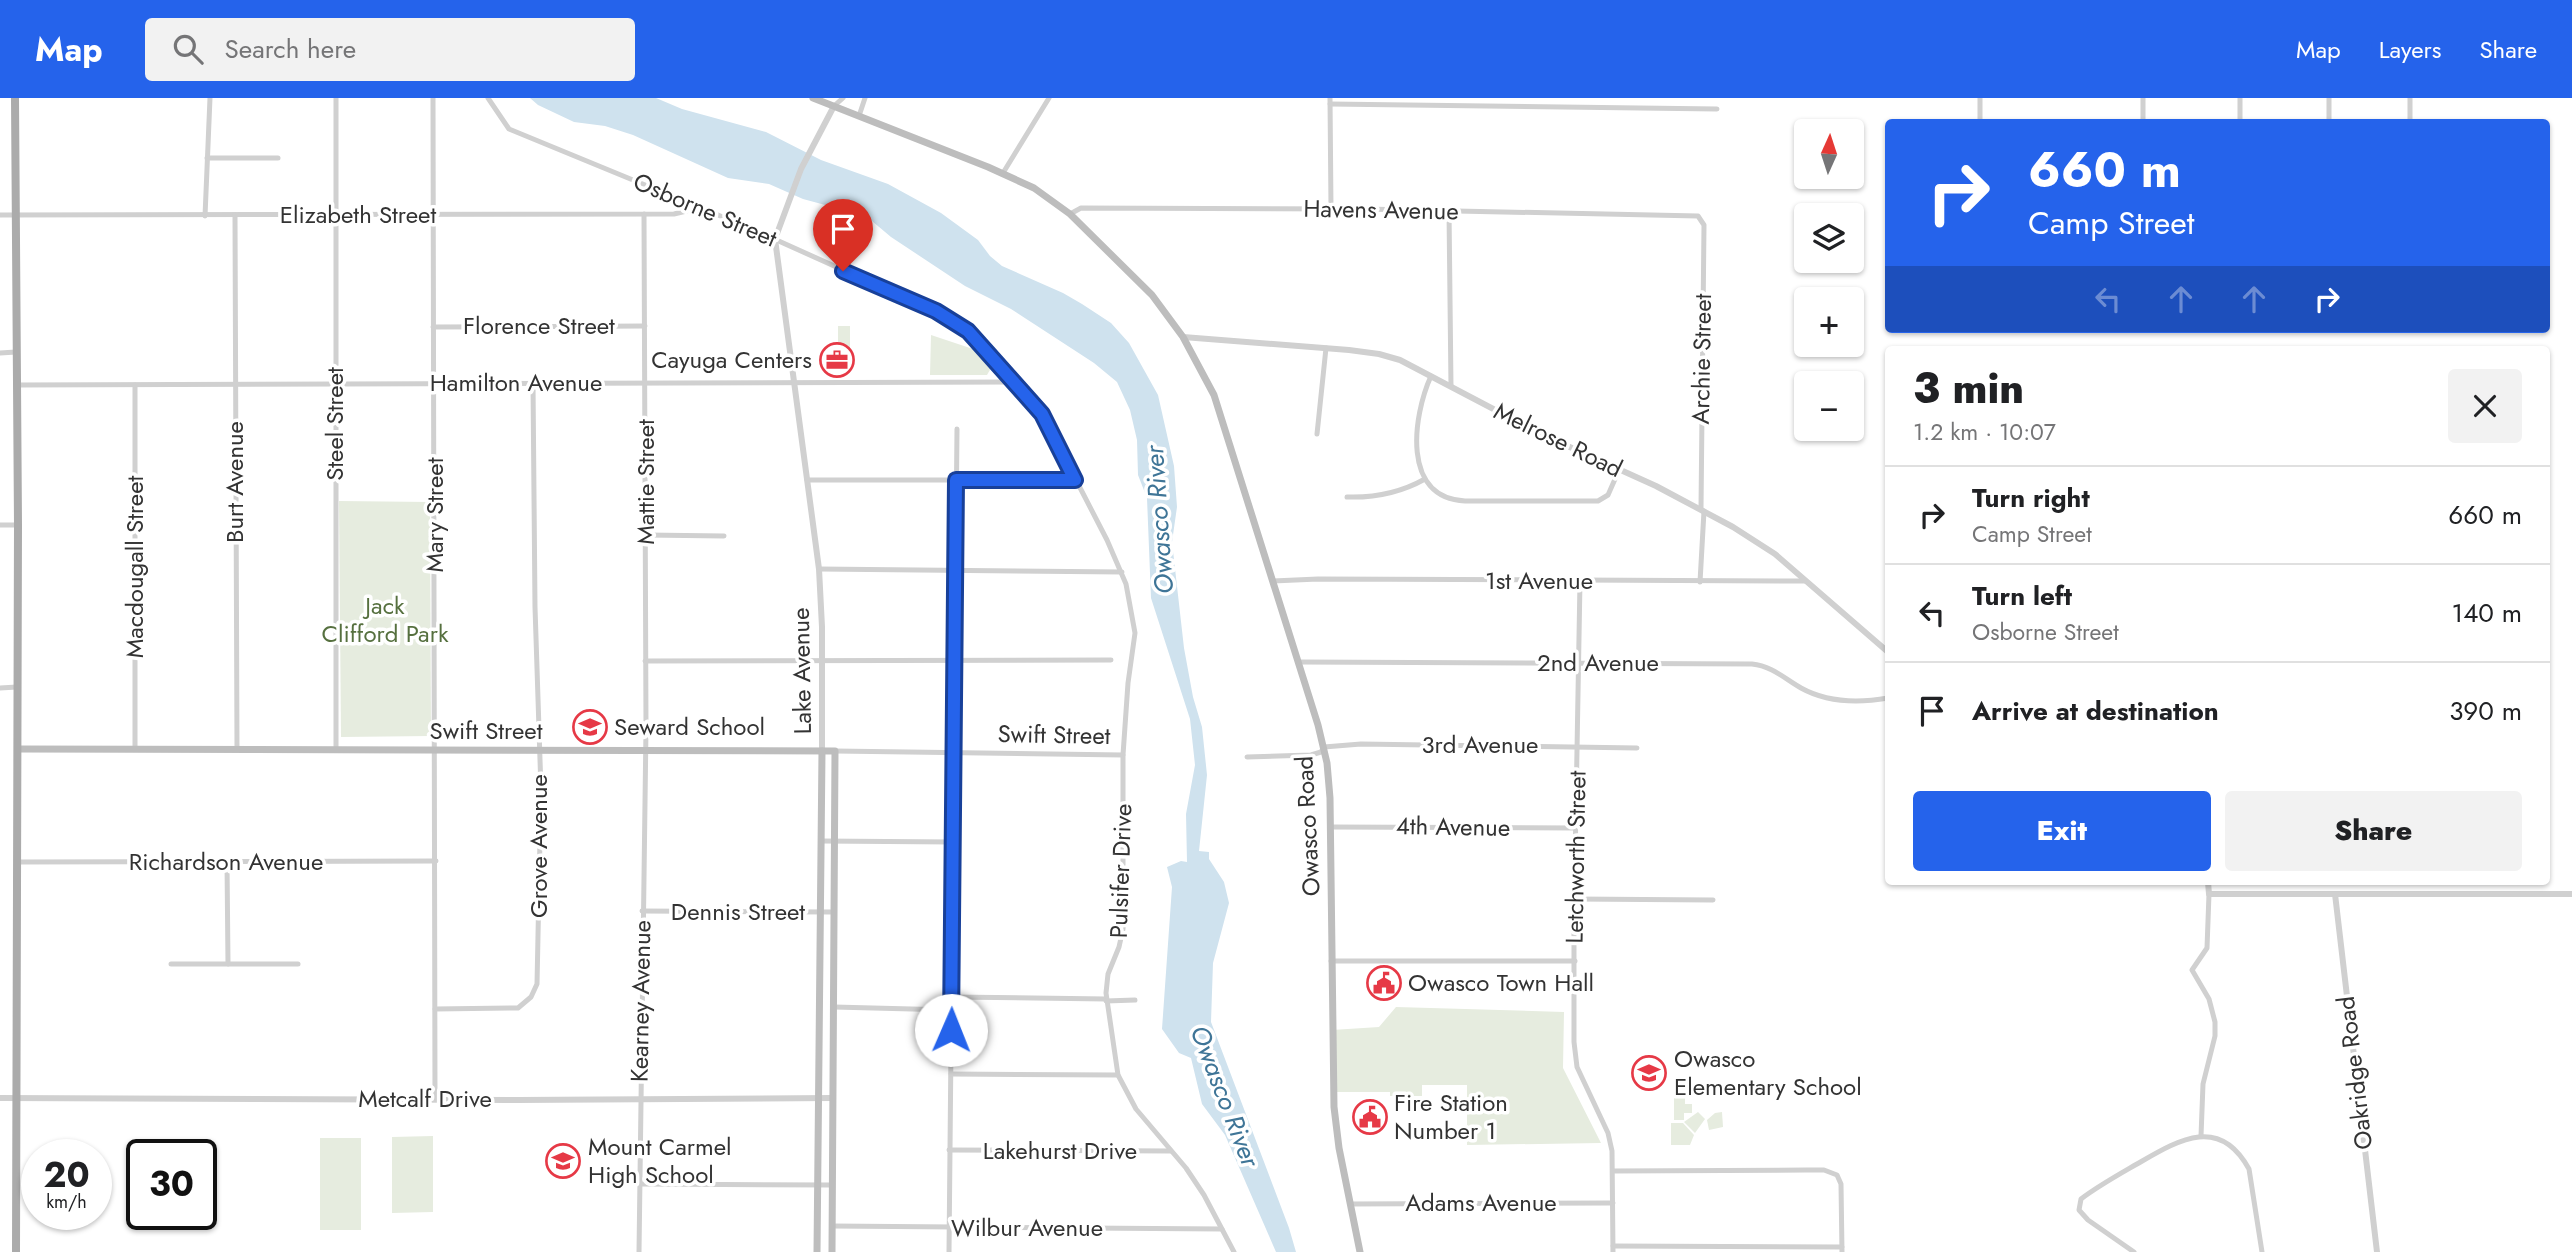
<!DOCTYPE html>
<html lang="en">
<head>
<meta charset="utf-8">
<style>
	:root { --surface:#fff; --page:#f2f2f2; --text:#202124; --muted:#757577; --line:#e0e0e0; --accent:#2563eb }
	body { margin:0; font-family:Jost,sans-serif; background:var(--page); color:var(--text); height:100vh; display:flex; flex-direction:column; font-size:26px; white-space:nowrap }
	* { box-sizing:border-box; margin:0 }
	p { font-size:23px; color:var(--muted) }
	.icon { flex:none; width:38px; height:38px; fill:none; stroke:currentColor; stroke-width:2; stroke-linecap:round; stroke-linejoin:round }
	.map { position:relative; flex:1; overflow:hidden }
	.drawer { position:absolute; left:1885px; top:248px; width:665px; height:539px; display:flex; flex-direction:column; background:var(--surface); border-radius:7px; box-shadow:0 2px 5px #0004 }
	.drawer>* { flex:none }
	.top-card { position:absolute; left:1885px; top:21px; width:665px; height:214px; border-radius:7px; box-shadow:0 2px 5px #0004; background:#2563eb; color:#fff; overflow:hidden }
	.needle { width:46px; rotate:3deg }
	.fabs { position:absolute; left:1794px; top:21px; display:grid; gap:14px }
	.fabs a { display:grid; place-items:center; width:70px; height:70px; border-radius:7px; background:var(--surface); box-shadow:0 2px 5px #0004; font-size:35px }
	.speed { position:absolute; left:21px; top:1041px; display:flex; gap:14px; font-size:35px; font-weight:700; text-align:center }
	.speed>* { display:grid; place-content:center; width:91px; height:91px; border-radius:50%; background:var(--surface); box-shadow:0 2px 5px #0004; line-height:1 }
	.speed small { font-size:18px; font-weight:400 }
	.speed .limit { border:4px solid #111; border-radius:10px; background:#fff; color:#111 }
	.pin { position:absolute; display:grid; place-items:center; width:60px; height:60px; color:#fff; margin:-72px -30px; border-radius:50% 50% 50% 0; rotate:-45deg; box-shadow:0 0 7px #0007 }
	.pin .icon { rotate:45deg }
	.me { position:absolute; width:77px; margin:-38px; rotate:1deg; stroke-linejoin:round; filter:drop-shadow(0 0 5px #0008) }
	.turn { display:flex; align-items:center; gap:24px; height:147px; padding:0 28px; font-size:32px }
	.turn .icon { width:91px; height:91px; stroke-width:2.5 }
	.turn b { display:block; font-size:49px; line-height:60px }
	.lanes { display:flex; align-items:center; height:66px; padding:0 28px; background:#0003; justify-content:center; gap:35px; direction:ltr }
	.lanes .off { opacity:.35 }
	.round { display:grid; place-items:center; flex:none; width:74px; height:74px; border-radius:7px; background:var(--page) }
	.headline { display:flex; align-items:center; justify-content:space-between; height:119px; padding:0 28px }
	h1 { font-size:42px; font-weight:800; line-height:52px }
	.button { display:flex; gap:14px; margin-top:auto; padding:14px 28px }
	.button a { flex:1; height:80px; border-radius:7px; background:var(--accent); color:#fff; font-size:28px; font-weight:800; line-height:80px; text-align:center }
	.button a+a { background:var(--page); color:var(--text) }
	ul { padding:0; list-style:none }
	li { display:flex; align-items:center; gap:21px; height:98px; padding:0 28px; border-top:2px solid var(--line) }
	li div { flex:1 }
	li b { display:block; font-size:26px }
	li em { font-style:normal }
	header { display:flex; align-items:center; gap:42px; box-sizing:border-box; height:98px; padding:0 35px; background:var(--accent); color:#fff }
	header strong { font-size:33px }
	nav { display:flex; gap:38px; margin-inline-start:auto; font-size:24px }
	.search { width:490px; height:63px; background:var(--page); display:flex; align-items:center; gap:18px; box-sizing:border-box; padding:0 24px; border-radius:7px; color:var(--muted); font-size:26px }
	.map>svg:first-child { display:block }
	.green { fill:#e6ecdf }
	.water { fill:#cfe2ee }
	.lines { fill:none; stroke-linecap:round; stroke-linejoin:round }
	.minor { stroke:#d0d0d0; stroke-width:5 }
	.tertiary { stroke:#d0d0d0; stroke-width:6 }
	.secondary { stroke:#bdbdbd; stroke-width:7 }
	.primary { stroke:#ababab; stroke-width:8 }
	.route-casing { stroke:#184099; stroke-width:18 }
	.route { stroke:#2563eb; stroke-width:12 }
	.labels { text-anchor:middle; stroke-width:7; stroke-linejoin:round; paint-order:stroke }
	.street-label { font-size:24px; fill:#333; stroke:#fff }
	.poi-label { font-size:24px; fill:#333; stroke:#fff; text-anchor:start }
	.park-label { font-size:24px; fill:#56703f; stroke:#fff }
	.water-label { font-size:26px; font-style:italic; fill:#3f7597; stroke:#fff }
</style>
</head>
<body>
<header>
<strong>Map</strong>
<div class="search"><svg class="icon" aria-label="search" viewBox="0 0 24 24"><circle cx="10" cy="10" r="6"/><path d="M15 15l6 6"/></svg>Search here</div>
<nav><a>Map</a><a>Layers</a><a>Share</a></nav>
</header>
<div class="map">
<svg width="2572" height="1154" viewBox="0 0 2572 1154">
	<rect width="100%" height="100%" fill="#fff"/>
	<!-- green -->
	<g class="green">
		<rect x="838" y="228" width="12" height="23"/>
		<polygon points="931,237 973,251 991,270 987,277 930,277"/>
		<polygon points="339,403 430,404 431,638 341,639"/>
		<polygon points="1396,909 1564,914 1563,970 1601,1045 1467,1047 1467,987 1422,987 1422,998 1390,998 1390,994 1333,994 1332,932 1379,929"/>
		<polygon points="1674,998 1685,998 1685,1006 1692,1006 1692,1015 1684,1015 1684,1022 1674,1022"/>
		<polygon points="1698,1014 1705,1021 1695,1035 1684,1024"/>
		<polygon points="1722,1014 1723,1029 1709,1032 1707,1022 1715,1015"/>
		<polygon points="1671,1025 1683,1025 1694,1037 1690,1047 1671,1047"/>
		<polygon points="433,1038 433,1114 392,1115 392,1039"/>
		<rect x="320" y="1040" width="41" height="92"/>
	</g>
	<!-- water -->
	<polygon class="water" points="530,0 656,0 682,11 766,34 821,62 888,86 941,115 978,142 990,158 1002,168 1063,195 1082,206 1111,225 1129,245 1158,297 1174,368 1177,409 1172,444 1184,550 1193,599 1202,629 1207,677 1199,753 1209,754 1209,761 1224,784 1229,805 1213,865 1211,924 1289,1130 1296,1154 1276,1154 1225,1037 1202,1006 1191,960 1179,955 1162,931 1172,789 1167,769 1181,763 1187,764 1186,716 1195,667 1190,621 1151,500 1147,400 1138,377 1137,342 1130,312 1117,284 1094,265 1011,211 965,188 891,139 866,118 803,101 769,86 728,80 633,37 605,28 574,24 538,7"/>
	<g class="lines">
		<!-- minor -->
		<g class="minor">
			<polyline points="336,0 336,652"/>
			<polyline points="433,0 435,1001"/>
			<polyline points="488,0 509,31 752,131 952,221 964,229 981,246 1042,316 1107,442 1126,486 1135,535 1128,585 1123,657 1123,831 1119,849 1108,876 1106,895 1118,977 1136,1011 1186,1070 1204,1097 1234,1154"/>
			<polyline points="1330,0 1331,110"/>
			<polyline points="1980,0 1980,24"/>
			<polyline points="1330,6 1717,11"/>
			<polyline points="834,8 843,0"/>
			<polyline points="859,18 865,0"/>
			<polyline points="2143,24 2143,0"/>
			<polyline points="2240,24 2240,0"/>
			<polyline points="2329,24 2329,0"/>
			<polyline points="2410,24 2410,0"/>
			<polyline points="207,60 278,60"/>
			<polyline points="1003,75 1049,0"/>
			<polyline points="1449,113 1451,288"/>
			<polyline points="1070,116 1081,110 1364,111 1698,118 1704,127 1701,411"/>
			<polyline points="0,117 674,116 699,110"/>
			<polyline points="235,117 237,652"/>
			<polyline points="205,118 210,0"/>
			<polyline points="433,229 645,228"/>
			<polyline points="0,255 16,254"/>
			<path d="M1431 278C1413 318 1401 400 1465 403H1598L1608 397 1619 372"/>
			<polyline points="17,287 1015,284"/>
			<polyline points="135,287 135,651"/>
			<polyline points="1317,336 1326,250"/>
			<polyline points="807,382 1075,382"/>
			<path d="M1347 399C1376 400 1400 395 1425 381"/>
			<polyline points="0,427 18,427"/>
			<polyline points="646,437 724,438"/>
			<polyline points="819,471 1122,474"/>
			<polyline points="1273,483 1318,481 1805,483"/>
			<polyline points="1580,483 1574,822 1574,944 1577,969 1608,1035 1612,1053 1613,1154"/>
			<polyline points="1700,484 1704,413"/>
			<polyline points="645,563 1111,562"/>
			<path d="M1299 564 1752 566C1772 568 1785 581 1801 590 1828 605 1859 605 1888 600"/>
			<polyline points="0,590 17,589"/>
			<polyline points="835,653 1123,657"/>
			<polyline points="1247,659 1311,657 1321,654 1324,649 1361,646 1637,650"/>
			<polyline points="1331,729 1576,730"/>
			<polyline points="821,743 953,744"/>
			<polyline points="17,764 436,763"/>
			<polyline points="227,764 228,866"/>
			<polyline points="1574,801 1713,802"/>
			<polyline points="642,813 834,814"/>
			<polyline points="1331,863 1575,863"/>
			<polyline points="171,866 298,866"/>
			<polyline points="952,899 1106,901"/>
			<polyline points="1106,903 1135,902"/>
			<polyline points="834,909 951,912"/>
			<polyline points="435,911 518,910 531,899 537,886 541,692 535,509 533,285"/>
			<polyline points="951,976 1118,977"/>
			<polyline points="2201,1038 2203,986 2215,938 2215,924 2209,901 2192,872 2207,850 2209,796"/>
			<polyline points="949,1052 1171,1053"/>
			<polyline points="1613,1073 1806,1072 1824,1072 1837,1077 1841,1086 1842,1154"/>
			<polyline points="640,1086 832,1087"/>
			<polyline points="1350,1106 1613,1105"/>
			<polyline points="832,1128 1222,1131"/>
			<polyline points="1613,1148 1842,1149"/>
			<polyline points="639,1154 646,630 644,116"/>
			<polyline points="949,1154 957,331"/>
			<path d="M2134 1154 2088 1122 2079 1112 2081 1101C2098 1088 2118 1077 2137 1066 2177 1043 2219 1016 2249 1071L2262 1154"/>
		</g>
		<!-- tertiary -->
		<g class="tertiary">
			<polyline points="1183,239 1349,252 1379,256 1400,262 1541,336 1656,388 1733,429 1775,456 1888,554"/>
			<polyline points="822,653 822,529 819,471 775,141 801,71 834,8"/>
			<polyline points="2208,784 2209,796 2572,796"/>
			<polyline points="2335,796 2377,1154"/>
			<polyline points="0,1000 518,1002 833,1000"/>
		</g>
		<!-- secondary -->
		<g class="secondary">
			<polyline points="813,0 988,69 1034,90 1070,116 1152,197 1183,239 1214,297 1318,627 1327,665 1330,700 1334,1009 1339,1050 1360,1154"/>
			<polyline points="18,651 835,653 832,1154"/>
			<polyline points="817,1154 822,653"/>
		</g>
		<!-- primary -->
		<polyline class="primary" points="15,0 18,427 16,1154"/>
	</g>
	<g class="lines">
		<!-- route casing -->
		<g class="route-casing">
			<polyline id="route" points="843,173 936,213 968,233 1042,316 1075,382 956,382 951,932"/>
		</g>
		<!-- route -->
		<use href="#route" class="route"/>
	</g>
	<!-- icons -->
	<defs>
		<g id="office-ring" transform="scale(1.75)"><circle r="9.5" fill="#fff" stroke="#e63946" stroke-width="1.5"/><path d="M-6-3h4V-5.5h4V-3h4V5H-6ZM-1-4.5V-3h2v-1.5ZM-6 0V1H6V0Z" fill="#e63946"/></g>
		<g id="school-ring" transform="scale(1.75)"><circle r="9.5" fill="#fff" stroke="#e63946" stroke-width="1.5"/><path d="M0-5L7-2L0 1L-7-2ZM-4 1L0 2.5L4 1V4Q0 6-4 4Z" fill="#e63946"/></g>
		<g id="civic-ring" transform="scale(1.75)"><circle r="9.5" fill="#fff" stroke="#e63946" stroke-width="1.5"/><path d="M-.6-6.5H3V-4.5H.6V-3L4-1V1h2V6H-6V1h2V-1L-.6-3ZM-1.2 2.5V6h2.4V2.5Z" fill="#e63946"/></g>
	</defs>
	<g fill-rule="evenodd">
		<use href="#office-ring" x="837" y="262"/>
		<use href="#school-ring" x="590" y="629"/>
		<use href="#civic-ring" x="1384" y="885"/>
		<use href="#school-ring" x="1649" y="975"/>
		<use href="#civic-ring" x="1370" y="1019"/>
		<use href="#school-ring" x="563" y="1063"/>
	</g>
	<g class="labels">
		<!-- street labels -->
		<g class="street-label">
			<text transform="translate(705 112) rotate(23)" y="8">Osborne Street</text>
			<text transform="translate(1381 112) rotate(1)" y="8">Havens Avenue</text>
			<text x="358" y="125">Elizabeth Street</text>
			<text x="539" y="236">Florence Street</text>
			<text transform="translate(1702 261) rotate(-89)" y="8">Archie Street</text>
			<text x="516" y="293">Hamilton Avenue</text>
			<text transform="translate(335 326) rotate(-90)" y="8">Steel Street</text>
			<text transform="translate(1558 342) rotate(26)" y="8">Melrose Road</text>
			<text transform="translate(235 384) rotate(-90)" y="8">Burt Avenue</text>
			<text transform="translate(646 384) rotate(-90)" y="8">Mattie Street</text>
			<text transform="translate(435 417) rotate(-90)" y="8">Mary Street</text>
			<text transform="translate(135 469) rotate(-90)" y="8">Macdougall Street</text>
			<text x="1539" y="491">1st Avenue</text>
			<text x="1598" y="573">2nd Avenue</text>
			<text transform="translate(802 573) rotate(-91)" y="8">Lake Avenue</text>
			<text x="486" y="641">Swift Street</text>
			<text transform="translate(1054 637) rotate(1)" y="8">Swift Street</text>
			<text x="1480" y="655">3rd Avenue</text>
			<text transform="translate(1308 728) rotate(-93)" y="8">Owasco Road</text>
			<text transform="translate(1453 729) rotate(1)" y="8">4th Avenue</text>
			<text transform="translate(539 748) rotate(-90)" y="8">Grove Avenue</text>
			<text transform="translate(1576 759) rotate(-89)" y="8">Letchworth Street</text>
			<text x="226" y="772">Richardson Avenue</text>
			<text transform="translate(1121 773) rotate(-88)" y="8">Pulsifer Drive</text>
			<text x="738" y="822">Dennis Street</text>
			<text transform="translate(641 903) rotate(-89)" y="8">Kearney Avenue</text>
			<text transform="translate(2355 975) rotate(-97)" y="8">Oakridge Road</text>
			<text x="425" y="1009">Metcalf Drive</text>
			<text x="1060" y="1061">Lakehurst Drive</text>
			<text x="1481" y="1113">Adams Avenue</text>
			<text x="1027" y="1138">Wilbur Avenue</text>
		</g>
		<!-- poi labels -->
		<g class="poi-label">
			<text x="812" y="270" text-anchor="end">Cayuga Centers</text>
			<text x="614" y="637">Seward School</text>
			<text x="1408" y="893">Owasco Town Hall</text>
			<text x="1674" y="969">Owasco<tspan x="1674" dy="28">Elementary School</tspan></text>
			<text x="1394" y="1013">Fire Station<tspan x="1394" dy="28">Number 1</tspan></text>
			<text x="588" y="1057">Mount Carmel<tspan x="588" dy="28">High School</tspan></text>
		</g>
		<!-- park labels -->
		<g class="park-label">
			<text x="385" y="516">Jack<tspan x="385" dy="28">Clifford Park</tspan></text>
		</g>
		<!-- water labels -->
		<g class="water-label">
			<text transform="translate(1159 422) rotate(-94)" y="9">Owasco River</text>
			<text transform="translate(1225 998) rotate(69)" y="9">Owasco River</text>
		</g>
	</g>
</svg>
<div class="fabs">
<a><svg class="needle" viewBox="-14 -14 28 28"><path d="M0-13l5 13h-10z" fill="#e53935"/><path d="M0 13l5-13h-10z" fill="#757577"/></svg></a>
<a><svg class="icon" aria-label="layers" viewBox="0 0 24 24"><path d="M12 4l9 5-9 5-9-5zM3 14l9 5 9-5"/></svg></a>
<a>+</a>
<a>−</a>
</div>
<div class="speed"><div>20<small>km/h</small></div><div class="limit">30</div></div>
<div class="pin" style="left:843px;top:173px;background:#d93025"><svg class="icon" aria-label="arrive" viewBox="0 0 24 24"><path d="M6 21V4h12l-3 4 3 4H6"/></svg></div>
<svg class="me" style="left:951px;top:932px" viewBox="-20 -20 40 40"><circle r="19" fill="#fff"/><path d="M0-13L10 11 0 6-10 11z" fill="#2563eb"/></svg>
<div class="top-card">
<div class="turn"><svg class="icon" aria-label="right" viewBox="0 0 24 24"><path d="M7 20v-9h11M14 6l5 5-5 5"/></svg><div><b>660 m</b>Camp Street</div></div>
<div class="lanes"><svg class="icon off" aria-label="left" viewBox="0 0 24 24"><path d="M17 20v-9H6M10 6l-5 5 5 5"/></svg><svg class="icon off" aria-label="ahead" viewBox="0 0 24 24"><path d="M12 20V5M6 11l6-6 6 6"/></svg><svg class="icon off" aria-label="ahead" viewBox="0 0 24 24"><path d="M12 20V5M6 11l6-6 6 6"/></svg><svg class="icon" aria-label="right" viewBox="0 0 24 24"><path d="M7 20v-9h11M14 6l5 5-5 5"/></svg></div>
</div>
<section class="drawer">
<div class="headline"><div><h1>3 min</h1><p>1.2 km · 10:07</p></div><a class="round"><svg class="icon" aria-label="close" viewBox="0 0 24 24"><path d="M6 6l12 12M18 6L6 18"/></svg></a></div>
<ul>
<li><svg class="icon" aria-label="right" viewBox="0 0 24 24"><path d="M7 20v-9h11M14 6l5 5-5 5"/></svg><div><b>Turn right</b><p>Camp Street</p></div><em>660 m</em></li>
<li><svg class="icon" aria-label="left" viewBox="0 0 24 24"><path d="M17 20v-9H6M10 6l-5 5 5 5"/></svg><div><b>Turn left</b><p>Osborne Street</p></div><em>140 m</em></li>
<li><svg class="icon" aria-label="arrive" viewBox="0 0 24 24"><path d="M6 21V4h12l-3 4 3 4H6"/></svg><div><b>Arrive at destination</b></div><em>390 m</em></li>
</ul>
<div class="button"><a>Exit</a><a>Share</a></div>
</section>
</div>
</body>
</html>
